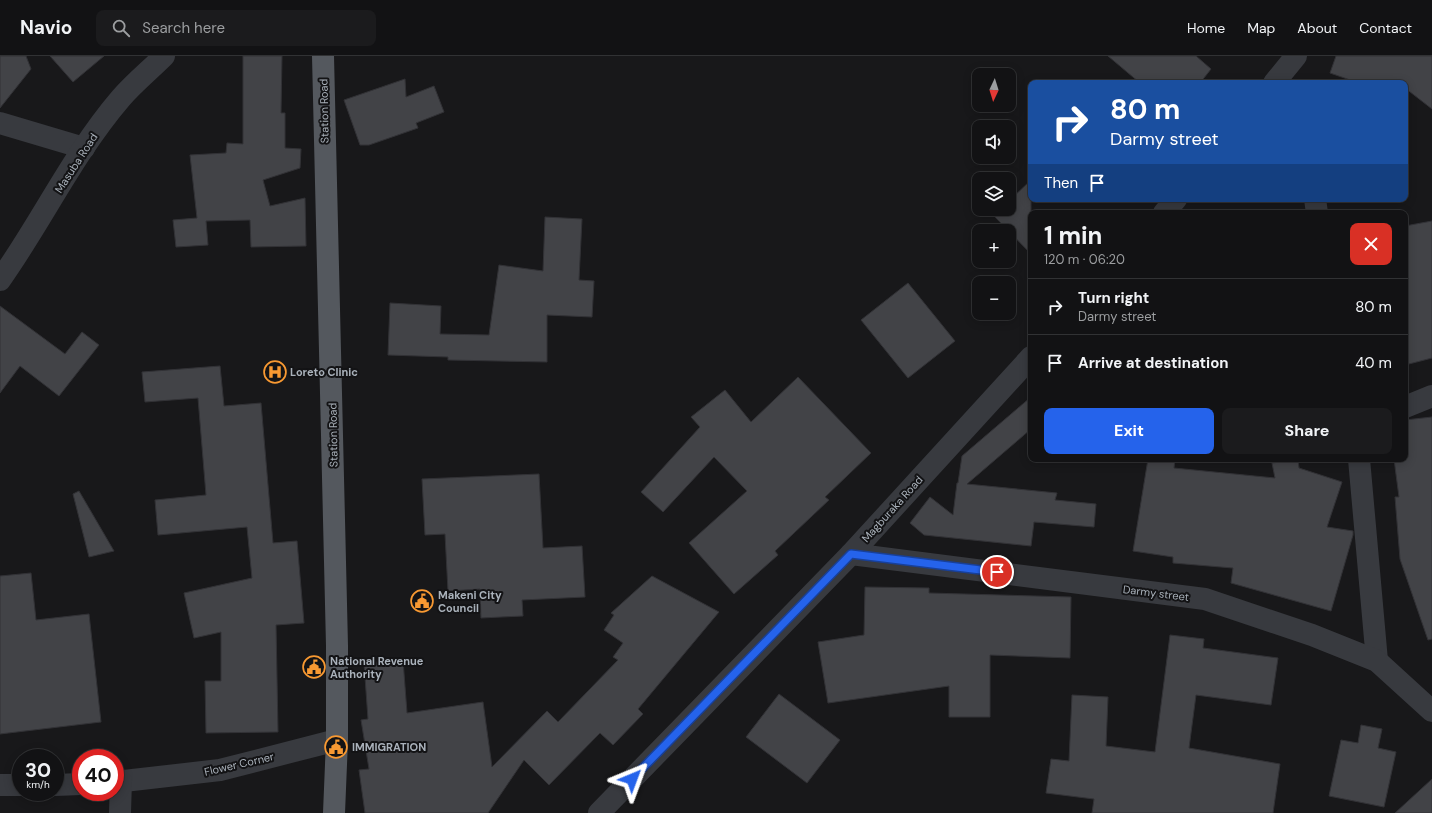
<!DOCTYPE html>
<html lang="en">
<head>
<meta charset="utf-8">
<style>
	:root { --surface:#121214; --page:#1b1b1d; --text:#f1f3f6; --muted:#9c9ea0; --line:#313234; --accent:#2563eb }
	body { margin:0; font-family:"DM Sans",sans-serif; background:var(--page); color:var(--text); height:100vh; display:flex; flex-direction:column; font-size:15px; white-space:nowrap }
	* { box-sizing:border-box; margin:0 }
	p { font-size:13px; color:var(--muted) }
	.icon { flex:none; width:22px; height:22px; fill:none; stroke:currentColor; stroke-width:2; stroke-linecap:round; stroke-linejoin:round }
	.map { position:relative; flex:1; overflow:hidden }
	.drawer { position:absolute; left:1028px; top:154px; width:380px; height:252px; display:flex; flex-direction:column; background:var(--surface); border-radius:8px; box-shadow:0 2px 10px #0003,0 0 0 1px var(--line) }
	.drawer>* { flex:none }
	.guide { position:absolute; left:1028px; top:24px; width:380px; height:122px; border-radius:8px; box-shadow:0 2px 10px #0003,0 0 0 1px var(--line); background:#1a4fa0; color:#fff; overflow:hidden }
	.needle { width:26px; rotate:184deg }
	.buttons { position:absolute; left:972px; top:12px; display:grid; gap:8px }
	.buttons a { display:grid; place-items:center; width:44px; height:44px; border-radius:8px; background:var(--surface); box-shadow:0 2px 10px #0003,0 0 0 1px var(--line); font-size:20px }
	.speed { position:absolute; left:12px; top:693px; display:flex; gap:8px; font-size:20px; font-weight:700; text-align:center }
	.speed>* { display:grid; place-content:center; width:52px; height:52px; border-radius:50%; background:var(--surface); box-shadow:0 2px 10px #0003,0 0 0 1px var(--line); line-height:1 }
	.speed small { font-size:10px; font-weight:400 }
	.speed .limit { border:6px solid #d22; background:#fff; color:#111 }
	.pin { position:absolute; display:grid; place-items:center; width:34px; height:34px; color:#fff; margin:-17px; border:2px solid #fff; border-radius:50%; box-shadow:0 1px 4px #0007 }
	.me { position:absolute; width:44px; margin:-22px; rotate:44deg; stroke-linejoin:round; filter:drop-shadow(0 0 3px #0008) }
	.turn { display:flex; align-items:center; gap:14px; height:84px; padding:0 16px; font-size:18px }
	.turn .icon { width:52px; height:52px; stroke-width:2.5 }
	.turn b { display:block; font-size:28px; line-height:34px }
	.then { display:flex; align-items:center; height:38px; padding:0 16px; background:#0003; gap:8px; font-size:15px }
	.round { display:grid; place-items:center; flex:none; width:42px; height:42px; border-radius:8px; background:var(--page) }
	.summary { display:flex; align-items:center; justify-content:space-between; height:68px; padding:0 16px }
	h1 { font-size:24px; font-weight:700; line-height:30px }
	.action { display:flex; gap:8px; margin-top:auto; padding:8px 16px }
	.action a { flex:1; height:46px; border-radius:8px; background:var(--accent); color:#fff; font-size:16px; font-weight:700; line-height:46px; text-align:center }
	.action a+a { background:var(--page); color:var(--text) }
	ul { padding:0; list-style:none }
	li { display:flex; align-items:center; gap:12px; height:56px; padding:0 16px; border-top:1px solid var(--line) }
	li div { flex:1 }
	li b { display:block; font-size:15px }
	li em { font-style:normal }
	header { display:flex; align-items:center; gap:24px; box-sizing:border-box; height:56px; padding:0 20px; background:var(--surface); border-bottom:1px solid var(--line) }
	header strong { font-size:19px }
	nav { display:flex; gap:22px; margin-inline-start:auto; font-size:14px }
	.search { width:280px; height:36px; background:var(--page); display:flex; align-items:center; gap:10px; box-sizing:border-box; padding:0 14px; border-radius:8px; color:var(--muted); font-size:15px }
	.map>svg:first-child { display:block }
	.building { fill:#424347; stroke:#323236 }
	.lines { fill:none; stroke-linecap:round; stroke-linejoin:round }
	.minor { stroke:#383a3f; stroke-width:22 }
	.major { stroke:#54585e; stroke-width:22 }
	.route-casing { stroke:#184099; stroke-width:10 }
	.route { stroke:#2563eb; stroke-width:7 }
	.labels { text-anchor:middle; stroke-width:4; stroke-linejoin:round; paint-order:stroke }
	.street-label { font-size:11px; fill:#a9b1ba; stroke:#131315 }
	.poi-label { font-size:11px; font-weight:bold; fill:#a9b1ba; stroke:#131315; text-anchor:start }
</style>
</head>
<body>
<header>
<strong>Navio</strong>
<div class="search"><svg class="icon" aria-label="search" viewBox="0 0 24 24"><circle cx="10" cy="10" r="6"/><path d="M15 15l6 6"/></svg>Search here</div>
<nav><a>Home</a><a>Map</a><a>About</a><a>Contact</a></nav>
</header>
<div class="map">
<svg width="1432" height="757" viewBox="0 0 1432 757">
	<rect width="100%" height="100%" fill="#18181a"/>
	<!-- building -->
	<g class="building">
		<polygon points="0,0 26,0 31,13 0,52"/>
		<polygon points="50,0 104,0 73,26"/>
		<polygon points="243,0 282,0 281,57 285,57 285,92 301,93 300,112 263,124 270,150 305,142 306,190 251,191 250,164 206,165 208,189 176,191 173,164 197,162 190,99 226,97 227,87 243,88"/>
		<polygon points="1108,0 1196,0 1211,13 1200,27 1140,27"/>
		<polygon points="1336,0 1432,0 1432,53 1405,32 1405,27 1396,26 1397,27 1359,27 1330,17"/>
		<polygon points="405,23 406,41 434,30 444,56 416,67 418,72 369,89 360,89 344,44"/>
		<polygon points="1031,124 1031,198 994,160 1001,153 1009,153 1009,145"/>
		<polygon points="545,161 582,163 579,224 594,225 592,261 547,259 547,306 448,304 448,301 388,299 390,247 441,250 440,278 489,279 499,209 543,215"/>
		<polygon points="1432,165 1432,302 1405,309 1405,170"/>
		<polygon points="908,227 955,285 908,322 861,264"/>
		<polygon points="0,250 65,298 82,276 99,289 59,340 20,310 0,337"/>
		<polygon points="220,310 224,350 261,347 273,487 297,485 304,567 276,569 278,676 206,677 205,625 221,625 221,576 194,582 184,537 252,522 247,471 158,479 155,444 206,439 198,342 145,346 142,316"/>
		<polygon points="798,321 871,397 825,441 829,444 775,495 778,499 734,538 689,487 747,435 714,401 663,456 641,436 700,371 691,361 725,334 751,366"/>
		<polygon points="1031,341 1031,373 967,428 1057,437 1055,444 1096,448 1094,471 1034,466 1031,490 924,479 910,467 930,441 953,459 957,427 958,427 962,400"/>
		<polygon points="1432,361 1432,583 1428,584 1400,503 1395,441 1399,441 1394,403 1405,403 1405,364"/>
		<polygon points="1148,403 1175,403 1174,412 1275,422 1272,407 1298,404 1299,412 1342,426 1327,471 1353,475 1353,479 1331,555 1231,527 1233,512 1173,507 1173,501 1133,495"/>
		<polygon points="539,418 543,492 582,490 585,541 522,544 523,560 481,562 480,533 448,535 445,478 425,479 422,423"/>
		<polygon points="79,435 114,495 89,501 73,438"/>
		<polygon points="31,517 36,564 89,558 101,666 0,678 0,520"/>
		<polygon points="652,520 719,556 638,653 643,658 613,689 600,677 549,729 524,704 488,757 365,757 359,714 369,713 361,664 368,663 364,607 403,604 407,657 483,646 492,711 547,655 558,666 618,604 613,601 623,587 604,574 614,559 611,557"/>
		<polygon points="865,531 929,532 929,537 1071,541 1070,602 990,599 990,661 949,661 949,630 828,647 818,586 864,579"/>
		<polygon points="1170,579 1204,583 1203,592 1278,602 1271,649 1196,639 1189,692 1280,708 1273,757 1092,757 1094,743 1046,737 1051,703 1069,705 1072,639 1108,641 1106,690 1155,696"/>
		<polygon points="779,638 840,684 807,727 746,681"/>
		<polygon points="1361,669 1382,673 1378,692 1396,696 1384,751 1329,740 1341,684 1358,687"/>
		<polygon points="1432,723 1432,757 1395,757"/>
	</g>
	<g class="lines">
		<!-- minor -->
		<g class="minor">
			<polyline points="1274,27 1296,0"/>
			<polyline points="0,67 84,92"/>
			<polyline points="1315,143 1317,157"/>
			<polyline points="1164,157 1176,143"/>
			<path d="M0 224C42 165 73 98 121 42 134 27 150 14 164 0"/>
			<polyline points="1405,351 1432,340"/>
			<polyline points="1359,403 1377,605"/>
			<polyline points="851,498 1205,543 1312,579 1377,605 1432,655"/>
			<polyline points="115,726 220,714 337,684"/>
			<polyline points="0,729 21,729"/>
			<polyline points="55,729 81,728"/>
			<polyline points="120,757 121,725"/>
			<polyline points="599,757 851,498 1031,301"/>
		</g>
		<!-- major -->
		<polyline class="major" points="323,0 337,590 337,684 334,757"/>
	</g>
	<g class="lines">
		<!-- route casing -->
		<g class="route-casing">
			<polyline id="route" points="632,723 851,498 997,516"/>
		</g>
		<!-- route -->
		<use href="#route" class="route"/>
	</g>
	<!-- icons -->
	<defs>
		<g id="hospital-ring" transform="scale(1.15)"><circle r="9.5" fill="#131315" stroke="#f89932" stroke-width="1.5"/><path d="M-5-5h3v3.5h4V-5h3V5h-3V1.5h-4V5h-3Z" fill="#f89932"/></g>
		<g id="civic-ring" transform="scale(1.15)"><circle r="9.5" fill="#131315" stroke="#f89932" stroke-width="1.5"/><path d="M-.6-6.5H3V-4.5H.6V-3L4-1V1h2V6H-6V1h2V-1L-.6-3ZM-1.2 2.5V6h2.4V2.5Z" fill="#f89932"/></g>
	</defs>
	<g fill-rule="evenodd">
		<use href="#hospital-ring" x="275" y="316"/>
		<use href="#civic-ring" x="422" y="545"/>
		<use href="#civic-ring" x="314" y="611"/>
		<use href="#civic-ring" x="336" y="691"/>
	</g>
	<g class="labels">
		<!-- street labels -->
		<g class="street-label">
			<text transform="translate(324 55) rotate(-91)" y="4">Station Road</text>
			<text transform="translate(76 107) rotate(-57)" y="4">Masuba Road</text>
			<text transform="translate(333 379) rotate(-91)" y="4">Station Road</text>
			<text transform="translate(892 453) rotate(-48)" y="4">Magburaka Road</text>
			<text transform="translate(1156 537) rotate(7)" y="4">Darmy street</text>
			<text transform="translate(239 708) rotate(-13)" y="4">Flower Corner</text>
		</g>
		<!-- poi labels -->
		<g class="poi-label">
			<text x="290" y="320">Loreto Clinic</text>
			<text x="438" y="543">Makeni City<tspan x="438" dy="13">Council</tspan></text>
			<text x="330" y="609">National Revenue<tspan x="330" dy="13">Authority</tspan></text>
			<text x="352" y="695">IMMIGRATION</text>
		</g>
	</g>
</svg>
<div class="buttons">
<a><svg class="needle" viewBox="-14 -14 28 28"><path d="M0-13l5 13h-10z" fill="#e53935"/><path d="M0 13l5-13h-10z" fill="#9c9ea0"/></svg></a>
<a><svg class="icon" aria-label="sound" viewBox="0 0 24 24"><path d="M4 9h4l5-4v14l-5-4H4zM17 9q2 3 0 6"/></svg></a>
<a><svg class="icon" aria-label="layers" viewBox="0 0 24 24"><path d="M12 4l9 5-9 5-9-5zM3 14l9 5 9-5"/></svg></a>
<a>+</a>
<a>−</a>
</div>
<div class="speed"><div>30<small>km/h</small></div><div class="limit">40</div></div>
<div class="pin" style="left:997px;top:516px;background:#d93025"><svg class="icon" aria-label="arrive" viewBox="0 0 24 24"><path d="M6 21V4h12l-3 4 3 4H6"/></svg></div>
<svg class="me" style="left:632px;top:723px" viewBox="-20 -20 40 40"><path d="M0-17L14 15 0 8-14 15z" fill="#2563eb" stroke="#fff" stroke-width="4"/></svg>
<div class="guide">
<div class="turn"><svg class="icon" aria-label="right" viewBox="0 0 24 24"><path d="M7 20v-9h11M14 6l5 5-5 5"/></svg><div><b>80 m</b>Darmy street</div></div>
<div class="then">Then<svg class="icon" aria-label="arrive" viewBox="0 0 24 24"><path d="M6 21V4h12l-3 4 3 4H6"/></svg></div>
</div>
<section class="drawer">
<div class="summary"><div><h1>1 min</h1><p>120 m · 06:20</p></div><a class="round" style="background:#d93025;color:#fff"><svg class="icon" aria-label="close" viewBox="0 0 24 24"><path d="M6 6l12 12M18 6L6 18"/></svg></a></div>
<ul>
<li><svg class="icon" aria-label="right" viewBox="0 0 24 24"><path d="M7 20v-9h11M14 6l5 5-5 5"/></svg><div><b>Turn right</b><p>Darmy street</p></div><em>80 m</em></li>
<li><svg class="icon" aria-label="arrive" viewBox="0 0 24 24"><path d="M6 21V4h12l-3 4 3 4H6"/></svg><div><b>Arrive at destination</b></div><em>40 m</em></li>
</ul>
<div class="action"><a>Exit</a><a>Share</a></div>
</section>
</div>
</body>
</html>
